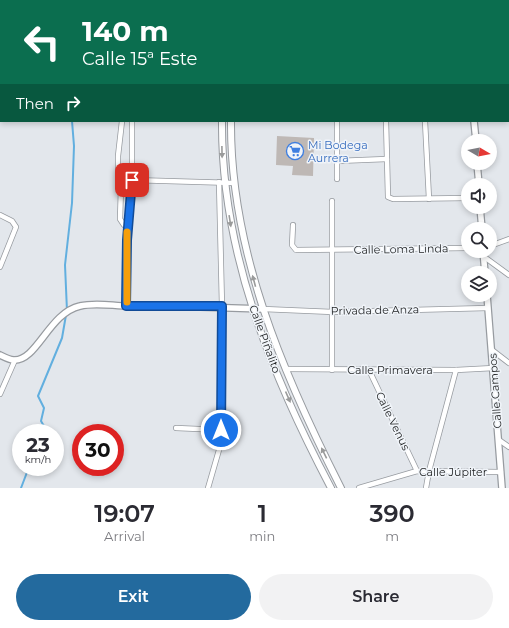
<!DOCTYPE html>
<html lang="en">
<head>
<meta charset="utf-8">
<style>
	:root { --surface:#fff; --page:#f2f2f3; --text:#2b2b33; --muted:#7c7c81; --accent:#236a9e }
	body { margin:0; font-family:Montserrat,sans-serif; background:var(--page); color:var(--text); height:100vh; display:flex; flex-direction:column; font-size:15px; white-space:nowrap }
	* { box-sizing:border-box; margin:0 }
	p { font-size:13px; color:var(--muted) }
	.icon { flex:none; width:22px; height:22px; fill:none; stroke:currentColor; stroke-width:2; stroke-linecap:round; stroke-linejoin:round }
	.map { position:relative; height:488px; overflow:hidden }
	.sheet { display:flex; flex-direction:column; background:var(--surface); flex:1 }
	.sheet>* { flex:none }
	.banner { position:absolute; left:0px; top:0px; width:509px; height:122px; box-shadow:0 2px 6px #0003; background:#0b6e4f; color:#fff; overflow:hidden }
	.needle { width:26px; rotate:100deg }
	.tools { position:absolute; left:461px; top:134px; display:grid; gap:8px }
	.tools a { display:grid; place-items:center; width:36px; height:36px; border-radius:50%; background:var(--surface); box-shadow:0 2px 6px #0003; font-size:20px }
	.speed { position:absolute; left:12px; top:424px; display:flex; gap:8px; font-size:20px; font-weight:700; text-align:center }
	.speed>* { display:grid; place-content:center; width:52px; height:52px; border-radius:50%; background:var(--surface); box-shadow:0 2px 6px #0003; line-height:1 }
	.speed small { font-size:10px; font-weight:400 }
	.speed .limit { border:6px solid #d22; background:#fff; color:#111 }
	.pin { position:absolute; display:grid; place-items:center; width:34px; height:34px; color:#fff; margin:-17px; border-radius:8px; box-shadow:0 2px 6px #0006 }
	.me { position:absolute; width:44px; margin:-22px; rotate:0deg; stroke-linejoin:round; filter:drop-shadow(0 0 3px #0008) }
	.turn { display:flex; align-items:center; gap:14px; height:84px; padding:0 16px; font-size:18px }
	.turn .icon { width:52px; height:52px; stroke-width:2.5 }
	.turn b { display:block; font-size:28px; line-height:34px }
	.then { display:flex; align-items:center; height:38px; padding:0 16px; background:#0003; gap:8px; font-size:15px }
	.eta { display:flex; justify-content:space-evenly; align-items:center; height:68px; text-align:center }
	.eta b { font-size:24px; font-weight:600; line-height:28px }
	.action { display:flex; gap:8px; margin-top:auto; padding:8px 16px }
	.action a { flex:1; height:46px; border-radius:24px; background:var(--accent); color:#fff; font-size:16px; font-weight:600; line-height:46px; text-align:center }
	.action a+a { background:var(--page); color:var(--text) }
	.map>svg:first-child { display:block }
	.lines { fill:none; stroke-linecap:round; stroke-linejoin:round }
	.stream { stroke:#62afdf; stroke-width:2 }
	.building { fill:#beb8b5 }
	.minor-casing { stroke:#979ba0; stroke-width:6 }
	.tertiary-casing { stroke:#979ba0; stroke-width:8 }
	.secondary-casing { stroke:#979ba0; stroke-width:8 }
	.minor { stroke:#fff; stroke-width:4.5 }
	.tertiary { stroke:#fff; stroke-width:5.5 }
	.secondary { stroke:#fff; stroke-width:6 }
	.oneway { fill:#9a9b9b }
	.route-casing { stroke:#114b97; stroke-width:10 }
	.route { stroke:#1a73e8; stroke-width:7 }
	.slow { stroke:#f59e0b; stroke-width:7 }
	.labels { text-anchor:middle; stroke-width:3; stroke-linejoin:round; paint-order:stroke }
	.shop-label { font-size:11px; fill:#366cbe; stroke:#f0f4f9; text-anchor:start }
	.street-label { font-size:11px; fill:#1e2021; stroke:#f0f4f9 }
</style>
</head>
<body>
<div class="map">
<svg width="509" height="488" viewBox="0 0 509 488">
	<rect width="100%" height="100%" fill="#e3e7ec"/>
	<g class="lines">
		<!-- stream -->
		<g class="stream">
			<polyline points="69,1 70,0"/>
			<polyline points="67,311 65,265 72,203 74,146 72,121"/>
			<polyline points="48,433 41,421 44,408 38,396 62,338 66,315"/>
			<polyline points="21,488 29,467"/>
		</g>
	</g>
	<!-- building -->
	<polygon class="building" points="277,136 314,138 313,176 292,175 293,166 276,165"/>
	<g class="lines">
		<!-- minor casing -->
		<g class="minor-casing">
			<g id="minor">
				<polyline points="124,1 124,0"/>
				<polyline points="133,1 133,0"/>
				<polyline points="508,67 509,66"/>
				<polyline points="0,77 1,77"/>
				<polyline points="122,121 118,156 118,180 121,188 120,219 124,225 128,225"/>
				<polyline points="337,121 337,179"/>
				<polyline points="386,121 388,197 393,199 468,198"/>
				<polyline points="425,121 429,199"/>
				<polyline points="337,161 387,159"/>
				<polyline points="132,180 234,183"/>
				<polyline points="332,201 332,370"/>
				<polyline points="0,215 12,221 16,227 0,267"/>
				<polyline points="293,225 292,245 296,250 468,248"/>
				<polyline points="490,246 509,239"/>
				<polyline points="483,256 509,275"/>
				<polyline points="126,306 127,240 132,180 132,121"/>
				<polyline points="263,309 333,312 488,308"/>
				<polyline points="492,350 509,363"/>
				<polyline points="286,369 456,370 494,368"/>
				<polyline points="369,370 417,471"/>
				<polyline points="0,394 15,360"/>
				<polyline points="176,428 221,430"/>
				<polyline points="499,440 509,447"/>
				<polyline points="208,488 221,443 222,306 219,182"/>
				<polyline points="359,488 417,471 501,472"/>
				<polyline points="426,488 429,471 456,370"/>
			</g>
		</g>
		<!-- tertiary casing -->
		<g class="tertiary-casing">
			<g id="tertiary">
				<polyline points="464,0 464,1"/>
				<polyline points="9,1 9,0"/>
				<polyline points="0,21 1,19"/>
				<polyline points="474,121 476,141"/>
				<polyline points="477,163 479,185"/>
				<polyline points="480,207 482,229"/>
				<polyline points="483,251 485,273"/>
				<polyline points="487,295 502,488"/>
				<path d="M0 355C4 357 10 360 14 360 37 361 49 313 80 306 96 302 113 306 129 306 174 306 218 307 263 309"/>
			</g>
		</g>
		<!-- secondary casing -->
		<g class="secondary-casing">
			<g id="secondary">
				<polyline points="224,1 224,0"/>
				<polyline points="233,1 233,0"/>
				<path d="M222 121C221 252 271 374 331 488"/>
				<path d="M231 121C230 251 283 374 341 488"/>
			</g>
		</g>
		<!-- minor -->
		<use href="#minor" class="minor"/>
		<!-- tertiary -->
		<use href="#tertiary" class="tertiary"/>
		<!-- secondary -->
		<use href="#secondary" class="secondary"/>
	</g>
	<!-- one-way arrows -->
	<defs><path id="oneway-solid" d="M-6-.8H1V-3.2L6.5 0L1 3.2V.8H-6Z"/></defs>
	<g class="oneway">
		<use href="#oneway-solid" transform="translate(222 152) rotate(89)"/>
		<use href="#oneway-solid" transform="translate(230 221) rotate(81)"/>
		<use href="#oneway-solid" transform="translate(254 281) rotate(-105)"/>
		<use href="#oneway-solid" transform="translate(288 397) rotate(66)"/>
		<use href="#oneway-solid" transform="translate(324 453) rotate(-116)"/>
	</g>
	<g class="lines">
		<!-- route casing -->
		<g class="route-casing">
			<polyline id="route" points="132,180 127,240 126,306 222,306 221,430"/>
		</g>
		<!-- route -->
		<use href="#route" class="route"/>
		<!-- slow -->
		<polyline class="slow" points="127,302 127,232"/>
	</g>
	<!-- icons -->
	<defs>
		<g id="supermarket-ring" transform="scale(0.9)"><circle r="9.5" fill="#f0f4f9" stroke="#3f7fe0" stroke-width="1.5"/><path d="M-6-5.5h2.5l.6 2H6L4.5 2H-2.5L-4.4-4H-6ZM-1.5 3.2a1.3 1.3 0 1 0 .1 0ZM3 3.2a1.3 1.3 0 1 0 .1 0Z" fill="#3f7fe0"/></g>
	</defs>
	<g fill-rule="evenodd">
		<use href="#supermarket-ring" x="295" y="151"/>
	</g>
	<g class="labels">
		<!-- shop labels -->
		<g class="shop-label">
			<text x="308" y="149">Mi Bodega<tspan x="308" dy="13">Aurrera</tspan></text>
		</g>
		<!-- street labels -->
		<g class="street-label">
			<text transform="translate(401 249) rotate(-1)" y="4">Calle Loma Linda</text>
			<text transform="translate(375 310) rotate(-1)" y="4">Privada de Anza</text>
			<text transform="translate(265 339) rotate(70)" y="4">Calle Piñalito</text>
			<text x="390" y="374">Calle Primavera</text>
			<text transform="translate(495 391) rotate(-94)" y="4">Calle Campos</text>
			<text transform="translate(393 421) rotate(64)" y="4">Calle Venus</text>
			<text x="453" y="476">Calle Júpiter</text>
		</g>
	</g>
</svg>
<div class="tools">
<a><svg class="needle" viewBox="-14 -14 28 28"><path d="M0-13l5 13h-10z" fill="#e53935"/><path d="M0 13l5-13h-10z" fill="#7c7c81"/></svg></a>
<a><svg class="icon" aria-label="sound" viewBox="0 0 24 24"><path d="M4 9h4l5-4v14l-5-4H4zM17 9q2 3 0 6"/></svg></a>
<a><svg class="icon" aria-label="search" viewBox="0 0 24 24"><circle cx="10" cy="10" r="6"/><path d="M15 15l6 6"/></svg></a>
<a><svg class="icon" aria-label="layers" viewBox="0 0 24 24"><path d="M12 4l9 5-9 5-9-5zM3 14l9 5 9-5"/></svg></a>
</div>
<div class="speed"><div>23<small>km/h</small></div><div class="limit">30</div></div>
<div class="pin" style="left:132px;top:180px;background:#d93025"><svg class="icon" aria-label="arrive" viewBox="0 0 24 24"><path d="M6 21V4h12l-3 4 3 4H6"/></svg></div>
<svg class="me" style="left:221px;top:430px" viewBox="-20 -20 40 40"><circle r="17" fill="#1a73e8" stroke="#fff" stroke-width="3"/><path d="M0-11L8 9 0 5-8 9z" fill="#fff"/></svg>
<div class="banner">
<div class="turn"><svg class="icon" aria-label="left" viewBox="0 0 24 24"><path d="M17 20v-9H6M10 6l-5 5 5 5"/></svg><div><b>140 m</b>Calle 15ª Este</div></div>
<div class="then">Then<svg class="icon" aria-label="right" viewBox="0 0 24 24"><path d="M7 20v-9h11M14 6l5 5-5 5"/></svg></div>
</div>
</div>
<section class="sheet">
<div class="eta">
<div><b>19:07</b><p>Arrival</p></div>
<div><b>1</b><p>min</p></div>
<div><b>390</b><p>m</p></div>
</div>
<div class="action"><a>Exit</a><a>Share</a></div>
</section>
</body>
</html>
